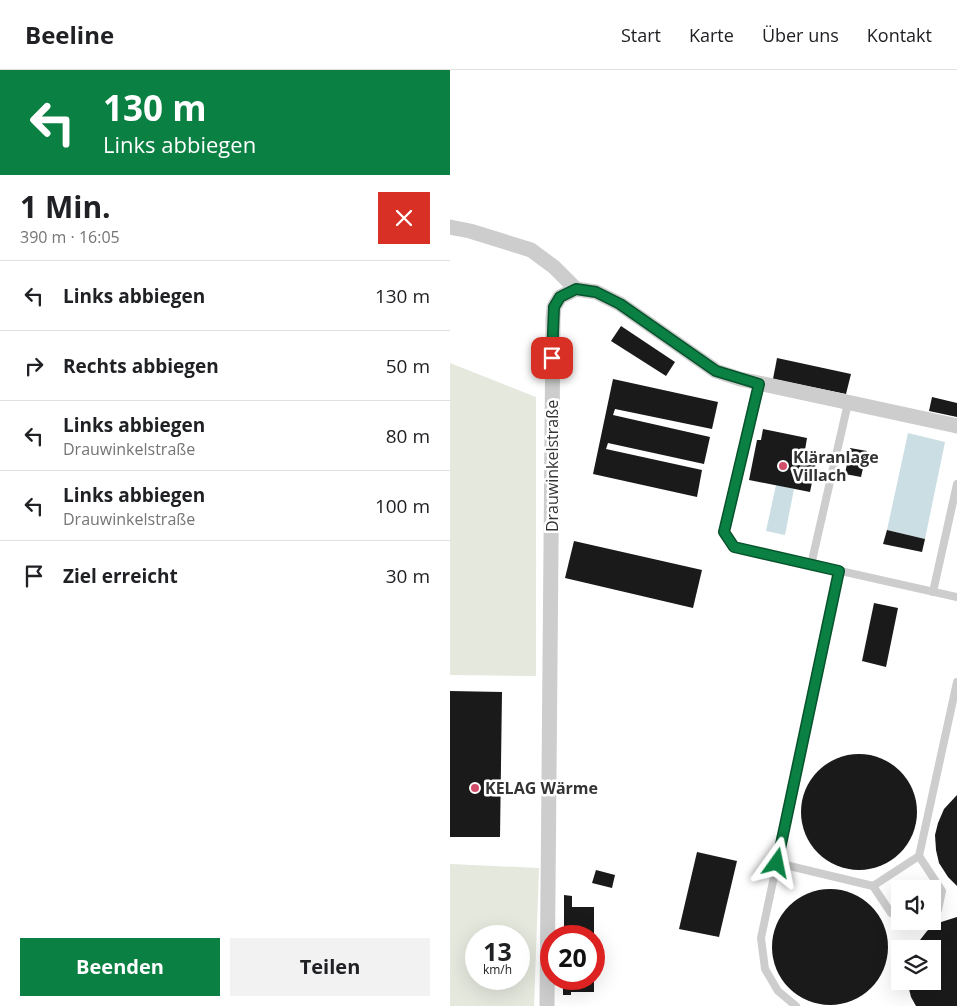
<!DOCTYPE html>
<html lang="de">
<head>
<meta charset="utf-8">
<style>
	:root { --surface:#fff; --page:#f2f2f2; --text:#202124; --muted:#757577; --line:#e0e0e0; --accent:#0b8043 }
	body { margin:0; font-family:"Open Sans",sans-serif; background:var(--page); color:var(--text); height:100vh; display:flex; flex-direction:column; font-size:19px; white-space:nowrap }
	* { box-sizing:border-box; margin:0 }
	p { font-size:16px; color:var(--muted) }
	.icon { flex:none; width:28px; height:28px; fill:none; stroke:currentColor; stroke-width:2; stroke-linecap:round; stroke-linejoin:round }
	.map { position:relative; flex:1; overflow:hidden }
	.details { display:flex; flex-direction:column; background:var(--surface); width:450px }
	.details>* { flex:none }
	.hud { background:#0b8043; color:#fff; overflow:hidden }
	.tools { position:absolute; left:441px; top:810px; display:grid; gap:10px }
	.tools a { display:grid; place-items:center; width:50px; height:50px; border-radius:0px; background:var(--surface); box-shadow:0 5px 20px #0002; font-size:25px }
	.speed { position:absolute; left:15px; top:855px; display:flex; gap:10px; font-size:25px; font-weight:700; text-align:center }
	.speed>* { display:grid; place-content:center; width:65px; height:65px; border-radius:50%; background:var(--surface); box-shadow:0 5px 20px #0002; line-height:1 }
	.speed small { font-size:12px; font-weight:400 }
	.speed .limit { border:8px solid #d22; background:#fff; color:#111 }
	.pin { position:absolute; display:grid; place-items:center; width:42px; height:42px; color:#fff; margin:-21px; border-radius:10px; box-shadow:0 2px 8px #0006 }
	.me { position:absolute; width:55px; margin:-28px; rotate:12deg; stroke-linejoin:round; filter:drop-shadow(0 0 4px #0008) }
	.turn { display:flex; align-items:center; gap:18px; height:105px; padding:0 20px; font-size:22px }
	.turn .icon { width:65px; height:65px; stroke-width:2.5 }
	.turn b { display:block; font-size:35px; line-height:42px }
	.round { display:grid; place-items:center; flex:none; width:52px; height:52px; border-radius:0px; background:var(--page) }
	.head { display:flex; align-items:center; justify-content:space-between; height:85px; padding:0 20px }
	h1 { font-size:30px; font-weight:700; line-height:38px }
	.cta { display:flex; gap:10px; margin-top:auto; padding:10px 20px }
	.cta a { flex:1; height:58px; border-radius:0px; background:var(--accent); color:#fff; font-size:20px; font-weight:700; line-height:58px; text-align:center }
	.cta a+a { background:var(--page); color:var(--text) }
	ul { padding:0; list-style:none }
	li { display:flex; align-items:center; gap:15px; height:70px; padding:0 20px; border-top:1px solid var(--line) }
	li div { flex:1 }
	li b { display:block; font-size:19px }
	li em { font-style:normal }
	header { display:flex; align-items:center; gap:30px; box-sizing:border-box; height:70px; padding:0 25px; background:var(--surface); border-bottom:1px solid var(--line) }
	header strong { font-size:24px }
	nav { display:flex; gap:28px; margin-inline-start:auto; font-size:18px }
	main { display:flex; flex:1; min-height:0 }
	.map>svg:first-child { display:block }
	.green { fill:#e4e8dd; fill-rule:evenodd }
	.water { fill:#cadee4 }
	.building { fill:#1a1a1a }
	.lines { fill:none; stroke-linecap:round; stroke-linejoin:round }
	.service { stroke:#cdcdcd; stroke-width:8 }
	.minor { stroke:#cdcdcd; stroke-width:15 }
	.route-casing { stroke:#07532c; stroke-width:12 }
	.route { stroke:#0b8043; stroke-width:9 }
	.poi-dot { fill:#d14e6a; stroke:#fff; stroke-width:2 }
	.labels { text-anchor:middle; stroke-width:5; stroke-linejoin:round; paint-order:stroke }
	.poi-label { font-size:16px; font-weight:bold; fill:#333; stroke:#fff; text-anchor:start }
	.street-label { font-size:16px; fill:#333; stroke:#fff }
</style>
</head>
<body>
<header>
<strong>Beeline</strong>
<nav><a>Start</a><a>Karte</a><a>Über uns</a><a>Kontakt</a></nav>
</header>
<main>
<section class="details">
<div class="hud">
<div class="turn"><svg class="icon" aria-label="left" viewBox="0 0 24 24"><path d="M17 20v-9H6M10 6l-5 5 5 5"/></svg><div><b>130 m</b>Links abbiegen</div></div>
</div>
<div class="head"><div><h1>1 Min.</h1><p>390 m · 16:05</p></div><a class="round" style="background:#d93025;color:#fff"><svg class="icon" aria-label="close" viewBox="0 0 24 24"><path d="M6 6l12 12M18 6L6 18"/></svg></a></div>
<ul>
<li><svg class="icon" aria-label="left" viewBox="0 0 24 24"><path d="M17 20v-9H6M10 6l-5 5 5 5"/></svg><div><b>Links abbiegen</b></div><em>130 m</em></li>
<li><svg class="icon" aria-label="right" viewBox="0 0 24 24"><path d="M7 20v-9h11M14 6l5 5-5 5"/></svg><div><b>Rechts abbiegen</b></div><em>50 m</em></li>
<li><svg class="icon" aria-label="left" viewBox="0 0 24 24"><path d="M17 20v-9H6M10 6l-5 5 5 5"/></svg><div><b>Links abbiegen</b><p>Drauwinkelstraße</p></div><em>80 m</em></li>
<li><svg class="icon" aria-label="left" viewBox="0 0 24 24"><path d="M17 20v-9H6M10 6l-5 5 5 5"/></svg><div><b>Links abbiegen</b><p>Drauwinkelstraße</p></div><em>100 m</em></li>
<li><svg class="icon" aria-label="arrive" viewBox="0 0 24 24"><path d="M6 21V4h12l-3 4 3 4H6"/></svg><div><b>Ziel erreicht</b></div><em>30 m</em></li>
</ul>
<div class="cta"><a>Beenden</a><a>Teilen</a></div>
</section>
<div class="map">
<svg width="507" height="936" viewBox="0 0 507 936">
	<rect width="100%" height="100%" fill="#fff"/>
	<!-- green -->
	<g class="green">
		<polygon points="0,293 86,327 86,606 0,605"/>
		<path d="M0 794 89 798 84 936H0ZM26 866H69V909H26Z"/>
	</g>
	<!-- water -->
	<g class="water">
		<polygon points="458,363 495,372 475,469 437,460"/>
		<polygon points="326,415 344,419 335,465 316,461"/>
	</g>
	<!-- building -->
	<g class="building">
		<polygon points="171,256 225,292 216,306 161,271"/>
		<polygon points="327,288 401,304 396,324 323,309"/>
		<polygon points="163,309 268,332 262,359 165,339 163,345 260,367 254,394 158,373 156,379 252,400 247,427 143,404"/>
		<polygon points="482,327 507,333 507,347 479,341"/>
		<polygon points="313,359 357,368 355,380 368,383 360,422 299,410 307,370 311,370"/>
		<polygon points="400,378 417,381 411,407 395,404"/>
		<polygon points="437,460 475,469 472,482 433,474"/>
		<polygon points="124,471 252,500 243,538 115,508"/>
		<polygon points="424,533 448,538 436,597 412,591"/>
		<polygon points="0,621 52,622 50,767 0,767"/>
		<circle cx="409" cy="742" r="58"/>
		<polygon points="507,725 507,816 498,807 489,793 486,780 485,765 488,753 494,739"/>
		<polygon points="247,782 287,791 269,867 229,859"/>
		<polygon points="146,800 165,805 162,818 142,813"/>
		<circle cx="380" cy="877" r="58"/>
		<polygon points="114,825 122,826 122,837 144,837 144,866 114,866"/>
		<polygon points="507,847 507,936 466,936 461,927 457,911 482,911 482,879 463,879 477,861 488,853"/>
		<polygon points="113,909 144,909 144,922 121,922 121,925 113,925"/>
	</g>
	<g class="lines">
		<!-- service -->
		<g class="service">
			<polyline points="309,314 274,462 284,477 507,527"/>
			<polyline points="361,495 398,333"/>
			<polyline points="483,522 507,414"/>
			<polyline points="327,793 423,816 441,843 450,845"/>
			<polyline points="423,816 469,786"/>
			<polyline points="482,843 488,840 492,821 469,786 507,612"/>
			<polyline points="346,936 328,921 315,899 311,868 389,501"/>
		</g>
		<!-- minor -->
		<g class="minor">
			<polyline points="0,157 20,161 81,180 104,197 126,219"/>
			<polyline points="97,936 103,249 104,237 110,227 126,219 146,222 170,234 266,301 290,309 507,356"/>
		</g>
	</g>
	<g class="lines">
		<!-- route casing -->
		<g class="route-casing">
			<polyline id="route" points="102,288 104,237 110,227 126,219 146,222 170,234 266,301 309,314 274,462 284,477 389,501 327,793"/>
		</g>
		<!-- route -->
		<use href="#route" class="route"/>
	</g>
	<!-- markers -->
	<g class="poi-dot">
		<circle cx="333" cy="396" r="5"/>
		<circle cx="25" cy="718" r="5"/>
	</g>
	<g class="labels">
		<!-- poi labels -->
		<g class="poi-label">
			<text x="343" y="393">Kläranlage<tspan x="343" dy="18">Villach</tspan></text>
			<text x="35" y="724">KELAG Wärme</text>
		</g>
		<!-- street labels -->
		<g class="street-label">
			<text transform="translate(102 396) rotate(-90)" y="6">Drauwinkelstraße</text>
		</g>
	</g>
</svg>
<div class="tools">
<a><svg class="icon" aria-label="sound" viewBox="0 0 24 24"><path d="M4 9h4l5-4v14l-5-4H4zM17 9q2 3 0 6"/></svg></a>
<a><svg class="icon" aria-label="layers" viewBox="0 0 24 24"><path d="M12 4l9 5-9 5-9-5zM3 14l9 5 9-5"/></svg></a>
</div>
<div class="speed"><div>13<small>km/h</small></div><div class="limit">20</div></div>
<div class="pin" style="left:102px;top:288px;background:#d93025"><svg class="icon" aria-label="arrive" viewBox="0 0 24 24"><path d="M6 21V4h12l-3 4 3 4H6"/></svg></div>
<svg class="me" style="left:327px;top:793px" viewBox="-20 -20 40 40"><path d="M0-17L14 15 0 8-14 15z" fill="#0b8043" stroke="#fff" stroke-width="4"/></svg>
</div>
</main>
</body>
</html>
